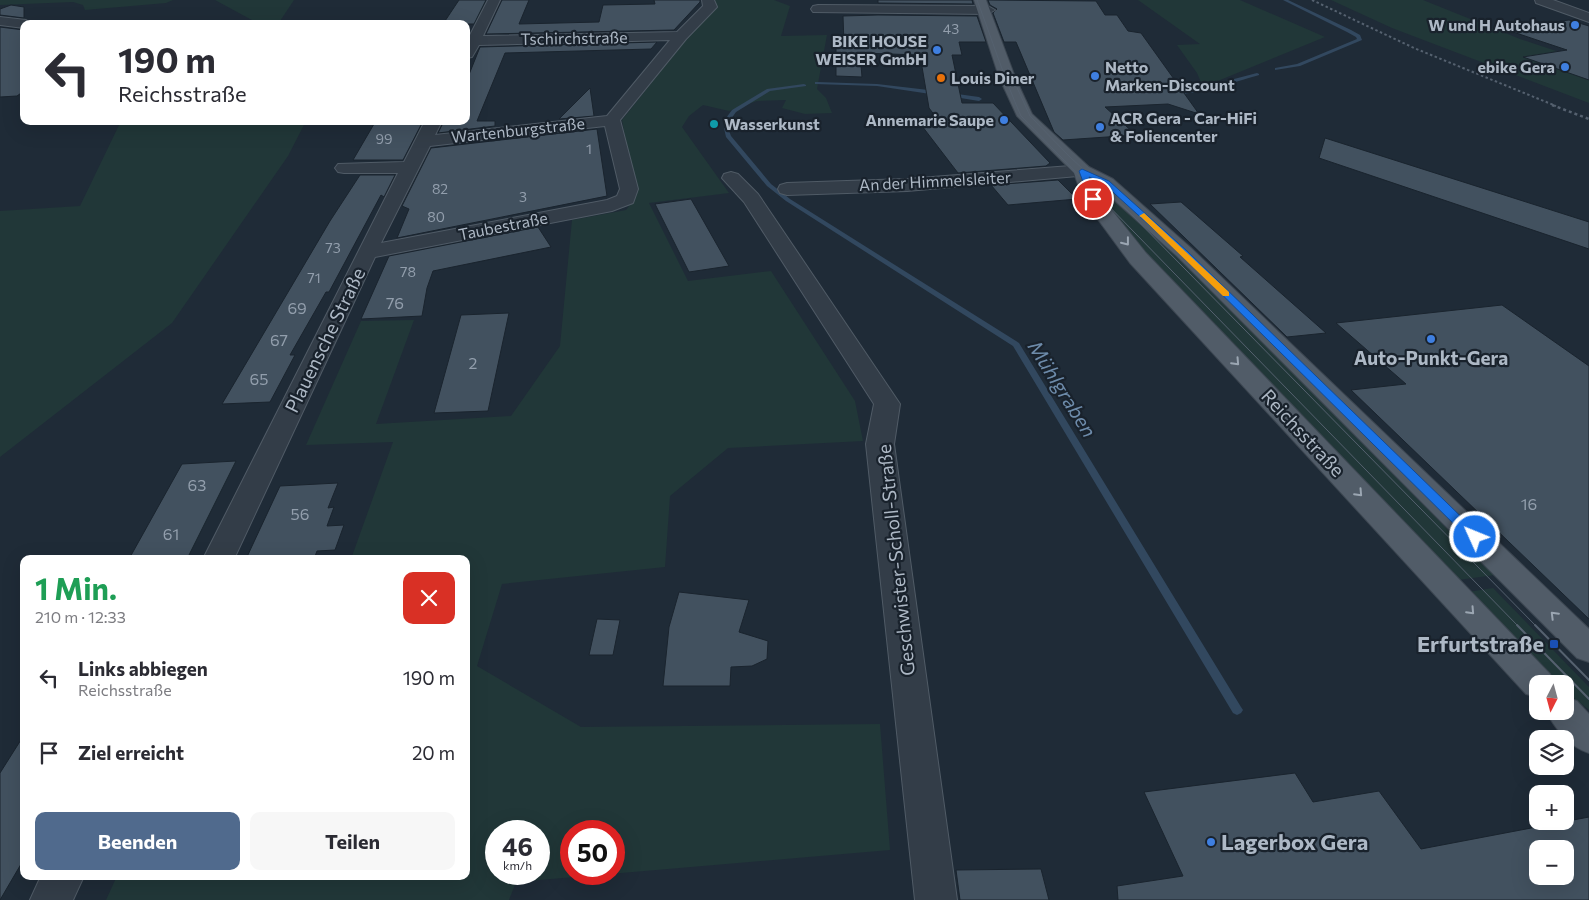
<!DOCTYPE html>
<html lang="de">
<head>
<meta charset="utf-8">
<style>
	:root { --surface:#fff; --page:#f7f7f7; --text:#2b2b33; --muted:#7c7c81; --accent:#506a8d }
	body { margin:0; font-family:Commissioner,sans-serif; background:var(--page); color:var(--text); height:100vh; display:flex; flex-direction:column; font-size:19px; white-space:nowrap }
	* { box-sizing:border-box; margin:0 }
	p { font-size:16px; color:var(--muted) }
	.icon { flex:none; width:28px; height:28px; fill:none; stroke:currentColor; stroke-width:2; stroke-linecap:round; stroke-linejoin:round }
	.map { position:relative; flex:1; overflow:hidden }
	.panel { position:absolute; left:20px; top:555px; width:450px; height:325px; display:flex; flex-direction:column; background:var(--surface); border-radius:10px; box-shadow:0 5px 20px #0002 }
	.panel>* { flex:none }
	.hud { position:absolute; left:20px; top:20px; width:450px; height:105px; border-radius:10px; box-shadow:0 5px 20px #0002; background:#fff; color:var(--text); overflow:hidden }
	.needle { width:32px; rotate:186deg }
	.fabs { position:absolute; left:1529px; top:675px; display:grid; gap:10px }
	.fabs a { display:grid; place-items:center; width:45px; height:45px; border-radius:10px; background:var(--surface); box-shadow:0 5px 20px #0002; font-size:25px }
	.speed { position:absolute; left:485px; top:820px; display:flex; gap:10px; font-size:25px; font-weight:700; text-align:center }
	.speed>* { display:grid; place-content:center; width:65px; height:65px; border-radius:50%; background:var(--surface); box-shadow:0 5px 20px #0002; line-height:1 }
	.speed small { font-size:12px; font-weight:400 }
	.speed .limit { border:8px solid #d22; background:#fff; color:#111 }
	.pin { position:absolute; display:grid; place-items:center; width:42px; height:42px; color:#fff; margin:-21px; border:2px solid #fff; border-radius:50%; box-shadow:0 1px 5px #0007 }
	.me { position:absolute; width:55px; margin:-28px; rotate:314deg; stroke-linejoin:round; filter:drop-shadow(0 0 4px #0008) }
	.turn { display:flex; align-items:center; gap:18px; height:105px; padding:0 15px; font-size:22px }
	.turn .icon { width:65px; height:65px; stroke-width:2.5 }
	.turn b { display:block; font-size:35px; line-height:42px }
	.round { display:grid; place-items:center; flex:none; width:52px; height:52px; border-radius:10px; background:var(--page) }
	.headline { display:flex; align-items:center; justify-content:space-between; height:85px; padding:0 15px }
	h1 { font-size:30px; font-weight:700; line-height:38px; color:#1e9e55 }
	.primary-button { display:flex; gap:10px; margin-top:auto; padding:10px 15px }
	.primary-button a { flex:1; height:58px; border-radius:10px; background:var(--accent); color:#fff; font-size:20px; font-weight:700; line-height:58px; text-align:center }
	.primary-button a+a { background:var(--page); color:var(--text) }
	ul { padding:0; list-style:none }
	li { display:flex; align-items:center; gap:15px; height:75px; padding:0 15px }
	li div { flex:1 }
	li b { display:block; font-size:19px }
	li em { font-style:normal }
	.map>svg:first-child { display:block }
	.green { fill:#213738; fill-rule:evenodd }
	.lines { fill:none; stroke-linecap:round; stroke-linejoin:round }
	.stream { fill:#32485f; fill-rule:evenodd }
	.building { fill:#42515f; stroke:#1a242e; fill-rule:evenodd }
	.minor-casing { stroke:#505b66; stroke-width:2 }
	.major-casing { stroke:#3c4651; stroke-width:2 }
	.minor { fill:#333d48; fill-rule:evenodd }
	.major { fill:#515c68; fill-rule:evenodd }
	.tram-far1 { stroke:#55616f; stroke-width:1 }
	.tram { stroke:#55616f; stroke-width:2 }
	.rail-far1 { stroke:#55616f; stroke-width:2; stroke-dasharray:2.5 2.5; stroke-linecap:butt }
	.rail { stroke:#55616f; stroke-width:2.5; stroke-dasharray:3 3; stroke-linecap:butt }
	.oneway { stroke:#9ba6b2 }
	.route { fill:#1a73e8; stroke:#114b97 }
	.slow { fill:#f59e0b }
	.shop-dot { fill:#3f7fe0; stroke:#19222c; stroke-width:2 }
	.food-dot { fill:#e8710a; stroke:#19222c; stroke-width:2 }
	.culture-dot { fill:#0f9aa8; stroke:#19222c; stroke-width:2 }
	.transit-dot { fill:#1a4fb4; stroke:#19222c; stroke-width:2 }
	.labels { text-anchor:middle; stroke-width:4.5; stroke-linejoin:round; paint-order:stroke }
	.far-number-label { font-size:14px; fill:#929eac }
	.far-poi-label { font-size:16px; font-weight:bold; fill:#adb8c5; stroke:#19222c; text-anchor:end }
	.far-street-label { font-size:16px; fill:#adb8c5; stroke:#19222c }
	.number-label { font-size:16px; fill:#929eac }
	.street-label { font-size:19px; fill:#adb8c5; stroke:#19222c }
	.poi-label { font-size:19px; font-weight:bold; fill:#adb8c5; stroke:#19222c }
	.water-label { font-size:20px; font-style:italic; fill:#6d8baa; stroke:#19222c }
	.near-poi-label { font-size:22px; font-weight:bold; fill:#adb8c5; stroke:#19222c; text-anchor:end }
</style>
</head>
<body>
<div class="map">
<svg width="1589" height="900" viewBox="0 0 1589 900">
	<rect width="100%" height="100%" fill="#1f2b37"/>
	<!-- green -->
	<g class="green">
		<polygon points="0,0 173,0 166,3 85,10 83,5 73,2 0,5"/>
		<polygon points="215,0 294,0 278,24 259,24"/>
		<path d="M715 0H774L790 6 781 36 827 35 817 89 826 98 832 113 805 114 782 108 786 100 757 101 729 111 703 105 689 116 682 127 729 193 649 203 688 281 771 271 855 401 863 441 728 448 670 496 665 567 502 584 477 666 581 727 880 724 890 850 516 882 509 900H106L117 876H466V559H351L393 442 306 445 361 321 414 320 376 424 511 416 560 346 572 220 626 210 636 197 622 120 688 37 716 7ZM496 831H539V874H496ZM571 831H614V874H571Z"/>
		<polygon points="1138,0 1240,0 1325,37 1203,87 1197,73 1177,45 1200,44"/>
		<polygon points="1331,0 1423,0 1520,39 1589,62 1589,103 1392,28"/>
		<polygon points="121,121 306,121 288,156 172,323 0,457 0,211 80,206"/>
		<polygon points="1101,181 1502,574 1451,581 1156,272 1094,190"/>
		<polygon points="1493,588 1589,687 1589,710 1565,691 1565,684 1555,684 1462,593"/>
	</g>
	<g class="lines">
		<!-- stream -->
		<g class="stream">
			<polygon points="1283,0 1288,0 1351,30 1360,35 1362,40 1300,66 1275,70 1275,68 1297,64 1357,39 1356,37 1347,32"/>
			<path d="M1257 73 1259 74V75C1242 80 1184 99 1169 93L1215 84Z"/>
			<polygon points="817,82 877,84 937,91 940,93 937,95 877,86 815,84 815,82"/>
			<polygon points="804,84 806,85 806,86 770,91 736,112 731,119 726,118 732,110 767,89"/>
			<polygon points="950,93 979,97 982,99 979,101 948,96 948,94"/>
			<polygon points="724,128 728,128 731,136 771,184 790,199 1019,343 1241,707 1243,710 1241,713 1237,715 1233,713 1013,346 786,201 767,186 726,137"/>
		</g>
	</g>
	<!-- building -->
	<g class="building">
		<polygon points="459,0 486,0 474,24 443,24"/>
		<polygon points="502,0 529,0 519,24 599,22 603,5 655,4 654,0 700,0 700,2 674,30 486,34"/>
		<polygon points="878,0 972,0 973,4 878,3"/>
		<polygon points="988,0 1096,1 1105,15 1117,15 1128,31 1141,33 1199,114 1168,104 1105,107 1136,135 1063,140 1054,132 1016,42 1004,42 993,13 997,9 990,5"/>
		<polygon points="11,5 24,7 24,18 0,15 0,9"/>
		<polygon points="878,15 977,16 986,42 959,42 962,55 952,55 962,103 993,103 1050,163 1046,166 958,173 922,126 942,125 929,108 920,55 860,53 862,77 836,76 836,44 844,44 843,16"/>
		<polygon points="1569,20 1589,26 1589,80 1523,57 1567,50 1504,29"/>
		<polygon points="0,27 24,30 24,91 17,96 0,97"/>
		<polygon points="657,42 651,49 505,53 477,121 495,121 495,126 438,133 444,121 466,121 466,82 480,47"/>
		<polygon points="590,88 594,116 559,119"/>
		<polygon points="384,121 423,121 403,160 353,160 374,124 380,124"/>
		<polygon points="597,129 607,196 397,238 409,209 402,206 431,148"/>
		<polygon points="1325,138 1589,222 1589,249 1319,158"/>
		<polygon points="360,175 395,175 384,197 381,195 329,292 326,292 290,355 295,355 270,402 222,404 330,221"/>
		<polygon points="1058,180 1077,199 1008,205 991,185"/>
		<polygon points="691,199 729,266 689,272 655,204"/>
		<polygon points="1181,202 1243,256 1240,257 1326,333 1287,337 1150,204"/>
		<polygon points="538,227 551,247 433,271 427,288 422,316 361,319 389,256"/>
		<polygon points="1502,305 1589,366 1589,619 1351,390 1406,384 1336,323"/>
		<polygon points="509,313 488,411 434,413 461,315"/>
		<polygon points="236,461 187,559 129,559 182,464"/>
		<polygon points="338,483 328,508 334,507 327,526 344,525 335,550 317,551 314,559 246,559 280,486"/>
		<polygon points="679,592 749,600 739,632 768,641 767,659 752,666 731,667 730,686 663,686 669,627"/>
		<polygon points="597,619 620,620 613,655 589,655"/>
		<polygon points="24,735 24,859 0,900 0,773"/>
		<path d="M1295 773 1313 802 1379 791 1421 849 1589 817V900H1118L1117 886 1183 876 1144 792ZM1538 849H1565V876H1538Z"/>
		<polygon points="1041,869 1049,900 960,900 956,870"/>
	</g>
	<g class="lines">
		<!-- minor casing -->
		<g class="minor-casing">
			<g id="minor">
				<path d="M488 0H500L483 36 677 32 703 6 702 0H714L717 7 686 39 620 120 638 189 633 203 612 211 375 257 234 559H203L398 173H344L338 172 335 168 338 164 404 162 425 121H442L435 135 607 116 670 40 479 45 472 57 466 58V37H469ZM605 126 620 189 617 196 607 200 381 243 430 146Z"/>
				<polygon points="1535,0 1553,0 1589,13 1589,22 1536,3"/>
				<polygon points="818,5 988,6 995,10 988,14 813,12 811,9 813,6"/>
				<polygon points="0,17 26,20 33,24 24,24 24,28 0,25"/>
				<polygon points="1083,165 1089,167 1092,171 1089,175 907,191 787,195 780,193 778,189 780,185 787,183 907,179"/>
				<polygon points="731,172 738,174 758,194 900,404 894,444 957,900 915,900 866,444 874,404 744,202 722,178 724,174"/>
				<polygon points="41,876 84,876 73,900 30,900"/>
			</g>
		</g>
		<!-- major casing -->
		<g class="major-casing">
			<g id="major">
				<polygon points="974,0 986,0 1015,77 1032,114 1089,167 1113,179 1191,248 1589,629 1589,662 1577,658 1177,256 1098,186 1102,198 1146,253 1550,674 1555,684 1538,684 1538,697 1526,694 1130,263 1083,199 1074,173 1017,116 999,77"/>
				<path d="M1565 697 1577 701 1589 714V753C1570 747 1555 729 1546 711H1565Z"/>
			</g>
		</g>
		<!-- minor -->
		<use href="#minor" class="minor"/>
		<!-- major -->
		<use href="#major" class="major"/>
		<!-- tram-far1 -->
		<g class="tram-far1">
			<path d="M977 0C992 39 1004 78 1021 116L1518 626"/>
			<polyline points="1008,68 1030,116 1070,157 1127,210 1536,626"/>
		</g>
		<!-- tram -->
		<g class="tram">
			<polyline points="1517,625 1589,699"/>
			<polyline points="1535,625 1589,680"/>
		</g>
		<!-- rail-far1 -->
		<polyline class="rail-far1" points="1312,0 1414,48 1556,106"/>
		<!-- rail -->
		<polyline class="rail" points="1552,105 1589,119"/>
	</g>
	<!-- one-way arrows -->
	<defs><path id="oneway-chevron" d="M-2-3.5L2.5 0L-2 3.5" fill="none" stroke-width="1.6" stroke-linecap="round" stroke-linejoin="round" transform="scale(1.25)"/></defs>
	<g class="oneway">
		<use href="#oneway-chevron" transform="translate(1126 242) rotate(52)"/>
		<use href="#oneway-chevron" transform="translate(1236 362) rotate(47)"/>
		<use href="#oneway-chevron" transform="translate(1359 493) rotate(47)"/>
		<use href="#oneway-chevron" transform="translate(1471 611) rotate(47)"/>
		<use href="#oneway-chevron" transform="translate(1554 615) rotate(-135)"/>
	</g>
	<!-- route -->
	<polygon class="route" points="1082,169 1109,181 1187,251 1479,534 1481,537 1479,540 1470,540 1181,254 1104,184 1089,177 1097,199 1090,201 1079,171"/>
	<!-- slow -->
	<polygon class="slow" points="1144,213 1229,292 1229,296 1223,296 1141,217 1139,216"/>
	<!-- markers -->
	<g class="shop-dot">
		<circle cx="1575" cy="25" r="5"/>
		<circle cx="937" cy="50" r="5"/>
		<circle cx="1565" cy="67" r="5"/>
		<circle cx="1095" cy="76" r="5"/>
		<circle cx="1004" cy="120" r="5"/>
		<circle cx="1100" cy="127" r="5"/>
		<circle cx="1431" cy="339" r="5"/>
		<circle cx="1211" cy="842" r="5"/>
	</g>
	<circle class="food-dot" cx="941" cy="78" r="5"/>
	<circle class="culture-dot" cx="714" cy="124" r="5"/>
	<rect class="transit-dot" x="1549" y="639" width="10" height="10" rx="2.5"/>
	<g class="labels">
		<!-- far-number labels -->
		<g class="far-number-label">
			<text x="951" y="34">43</text>
			<text x="384" y="144">99</text>
			<text x="589" y="154">1</text>
			<text x="440" y="194">82</text>
			<text x="523" y="202">3</text>
			<text x="436" y="222">80</text>
			<text x="333" y="253">73</text>
			<text x="408" y="277">78</text>
			<text x="314" y="283">71</text>
		</g>
		<!-- far-poi labels -->
		<g class="far-poi-label">
			<text x="1565" y="31">W und H Autohaus</text>
			<text x="927" y="47">BIKE HOUSE<tspan x="927" dy="18">WEISER GmbH</tspan></text>
			<text x="1105" y="73" text-anchor="start">Netto<tspan x="1105" dy="18">Marken-Discount</tspan></text>
			<text x="1555" y="73">ebike Gera</text>
			<text x="951" y="84" text-anchor="start">Louis Diner</text>
			<text x="1110" y="124" text-anchor="start">ACR Gera - Car-HiFi<tspan x="1110" dy="18">&amp; Foliencenter</tspan></text>
			<text x="994" y="126">Annemarie Saupe</text>
			<text x="724" y="130" text-anchor="start">Wasserkunst</text>
		</g>
		<!-- far-street labels -->
		<g class="far-street-label">
			<text transform="translate(574 38) rotate(-1)" y="6">Tschirchstraße</text>
			<text transform="translate(518 130) rotate(-6)" y="6">Wartenburgstraße</text>
			<text transform="translate(935 181) rotate(-3)" y="6">An der Himmelsleiter</text>
			<text transform="translate(503 226) rotate(-11)" y="6">Taubestraße</text>
		</g>
		<!-- number labels -->
		<g class="number-label">
			<text x="395" y="309">76</text>
			<text x="297" y="314">69</text>
			<text x="279" y="346">67</text>
			<text x="473" y="369">2</text>
			<text x="259" y="385">65</text>
			<text x="197" y="491">63</text>
			<text x="1529" y="510">16</text>
			<text x="300" y="520">56</text>
			<text x="171" y="540">61</text>
		</g>
		<!-- street labels -->
		<g class="street-label">
			<text transform="translate(325 340) rotate(-64)" y="7">Plauensche Straße</text>
			<text transform="translate(1303 433) rotate(47)" y="7">Reichsstraße</text>
			<text transform="translate(896 560) rotate(-96)" y="7">Geschwister-Scholl-Straße</text>
		</g>
		<!-- poi labels -->
		<g class="poi-label">
			<text x="1431" y="365">Auto-Punkt-Gera</text>
		</g>
		<!-- water labels -->
		<g class="water-label">
			<text transform="translate(1062 389) rotate(58)" y="7">Mühlgraben</text>
		</g>
		<!-- near-poi labels -->
		<g class="near-poi-label">
			<text x="1544" y="652">Erfurtstraße</text>
			<text x="1221" y="850" text-anchor="start">Lagerbox Gera</text>
		</g>
	</g>
</svg>
<div class="fabs">
<a><svg class="needle" viewBox="-14 -14 28 28"><path d="M0-13l5 13h-10z" fill="#e53935"/><path d="M0 13l5-13h-10z" fill="#7c7c81"/></svg></a>
<a><svg class="icon" aria-label="layers" viewBox="0 0 24 24"><path d="M12 4l9 5-9 5-9-5zM3 14l9 5 9-5"/></svg></a>
<a>+</a>
<a>−</a>
</div>
<div class="speed"><div>46<small>km/h</small></div><div class="limit">50</div></div>
<div class="pin" style="left:1093px;top:199px;background:#d93025"><svg class="icon" aria-label="arrive" viewBox="0 0 24 24"><path d="M6 21V4h12l-3 4 3 4H6"/></svg></div>
<svg class="me" style="left:1475px;top:537px" viewBox="-20 -20 40 40"><circle r="17" fill="#1a73e8" stroke="#fff" stroke-width="3"/><path d="M0-11L8 9 0 5-8 9z" fill="#fff"/></svg>
<div class="hud">
<div class="turn"><svg class="icon" aria-label="left" viewBox="0 0 24 24"><path d="M17 20v-9H6M10 6l-5 5 5 5"/></svg><div><b>190 m</b>Reichsstraße</div></div>
</div>
<section class="panel">
<div class="headline"><div><h1>1 Min.</h1><p>210 m · 12:33</p></div><a class="round" style="background:#d93025;color:#fff"><svg class="icon" aria-label="close" viewBox="0 0 24 24"><path d="M6 6l12 12M18 6L6 18"/></svg></a></div>
<ul>
<li><svg class="icon" aria-label="left" viewBox="0 0 24 24"><path d="M17 20v-9H6M10 6l-5 5 5 5"/></svg><div><b>Links abbiegen</b><p>Reichsstraße</p></div><em>190 m</em></li>
<li><svg class="icon" aria-label="arrive" viewBox="0 0 24 24"><path d="M6 21V4h12l-3 4 3 4H6"/></svg><div><b>Ziel erreicht</b></div><em>20 m</em></li>
</ul>
<div class="primary-button"><a>Beenden</a><a>Teilen</a></div>
</section>
</div>
</body>
</html>
